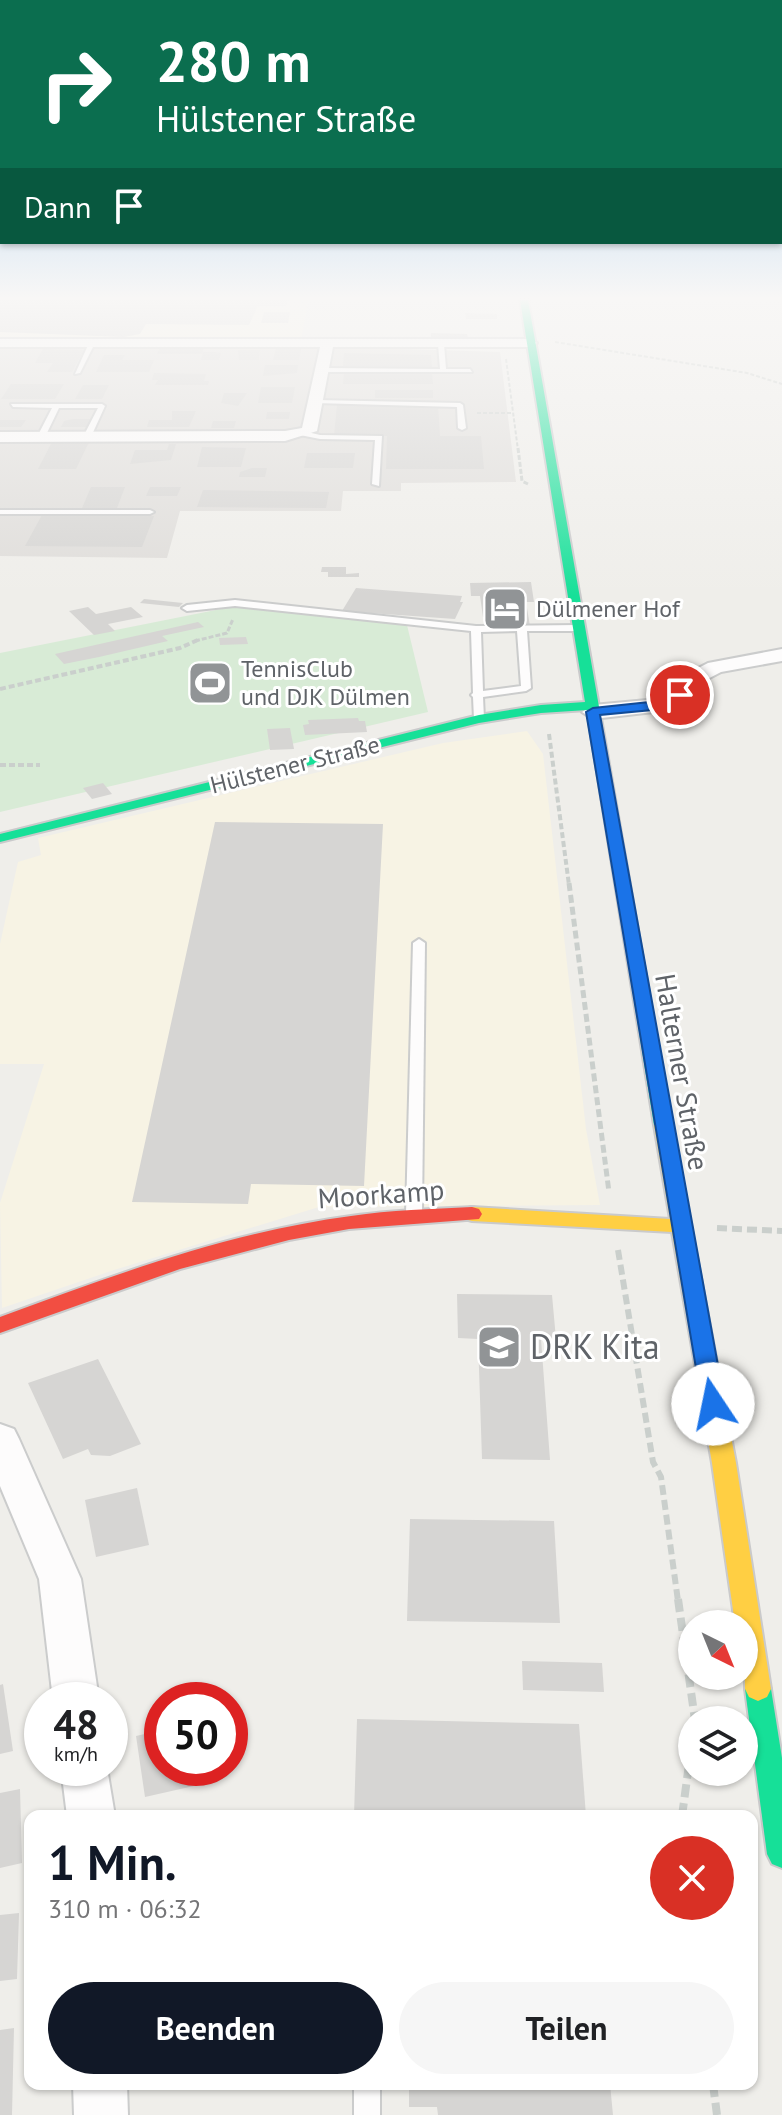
<!DOCTYPE html>
<html lang="de">
<head>
<meta charset="utf-8">
<style>
	:root { --surface:#fff; --page:#f6f6f6; --text:#202124; --muted:#757577; --accent:#111827 }
	body { margin:0; font-family:"PT Sans",sans-serif; background:var(--page); color:var(--text); height:100vh; display:flex; flex-direction:column; font-size:30px; white-space:nowrap }
	* { box-sizing:border-box; margin:0 }
	p { font-size:26px; color:var(--muted) }
	.icon { flex:none; width:44px; height:44px; fill:none; stroke:currentColor; stroke-width:2; stroke-linecap:round; stroke-linejoin:round }
	.map { position:relative; flex:1; overflow:hidden }
	.drawer { position:absolute; left:24px; top:1810px; width:734px; height:280px; display:flex; flex-direction:column; background:var(--surface); border-radius:16px; box-shadow:0 2px 6px #0004 }
	.drawer>* { flex:none }
	.hud { position:absolute; left:0px; top:0px; width:782px; height:244px; box-shadow:0 2px 6px #0004; background:#0b6e4f; color:#fff; overflow:hidden }
	.needle { width:52px; rotate:137deg }
	.buttons { position:absolute; left:678px; top:1610px; display:grid; gap:16px }
	.buttons a { display:grid; place-items:center; width:80px; height:80px; border-radius:50%; background:var(--surface); box-shadow:0 2px 6px #0004; font-size:40px }
	.speed { position:absolute; left:24px; top:1682px; display:flex; gap:16px; font-size:40px; font-weight:700; text-align:center }
	.speed>* { display:grid; place-content:center; width:104px; height:104px; border-radius:50%; background:var(--surface); box-shadow:0 2px 6px #0004; line-height:1 }
	.speed small { font-size:20px; font-weight:400 }
	.speed .limit { border:12px solid #d22; background:#fff; color:#111 }
	.pin { position:absolute; display:grid; place-items:center; width:68px; height:68px; color:#fff; margin:-34px; border:4px solid #fff; border-radius:50%; box-shadow:0 2px 8px #0007 }
	.me { position:absolute; width:88px; margin:-44px; rotate:349deg; stroke-linejoin:round; filter:drop-shadow(0 0 6px #0008) }
	.turn { display:flex; align-items:center; gap:28px; height:168px; padding:0 24px; font-size:36px }
	.turn .icon { width:104px; height:104px; stroke-width:2.5 }
	.turn b { display:block; font-size:56px; line-height:68px }
	.then { display:flex; align-items:center; height:76px; padding:0 24px; background:#0003; gap:16px; font-size:30px }
	.round { display:grid; place-items:center; flex:none; width:84px; height:84px; border-radius:42px; background:var(--page) }
	.headline { display:flex; align-items:center; justify-content:space-between; height:136px; padding:0 24px }
	h1 { font-size:48px; font-weight:700; line-height:60px; color:var(--accent) }
	.primary-button { display:flex; gap:16px; margin-top:auto; padding:16px 24px }
	.primary-button a { flex:1; height:92px; border-radius:48px; background:var(--accent); color:#fff; font-size:32px; font-weight:700; line-height:92px; text-align:center }
	.primary-button a+a { background:var(--page); color:var(--text) }
	.map>svg:first-child { display:block }
	.commercial { fill:#f7f3e4 }
	.industrial { fill:#dfddda }
	.green { fill:#d8ebd6 }
	.building { fill:#d6d5d3 }
	.lines { fill:none; stroke-linecap:round; stroke-linejoin:round }
	.lane-casing { stroke:#cbcccc; stroke-width:4 }
	.street-casing { stroke:#cbcccc; stroke-width:4 }
	.fast-casing { stroke:#cacacb; stroke-width:4 }
	.slow-casing { stroke:#cacacb; stroke-width:4 }
	.jam-casing { stroke:#cacacb; stroke-width:4 }
	.path-far5 { stroke:#cacfcc; stroke-width:2; stroke-dasharray:4 2; stroke-linecap:butt }
	.path-far4 { stroke:#cacfcc; stroke-width:3; stroke-dasharray:5 2; stroke-linecap:butt }
	.path-far3 { stroke:#cacfcc; stroke-width:4; stroke-dasharray:6 3; stroke-linecap:butt }
	.path-far2 { stroke:#cacfcc; stroke-width:5; stroke-dasharray:8 4; stroke-linecap:butt }
	.path-far1 { stroke:#cacfcc; stroke-width:6; stroke-dasharray:10 5; stroke-linecap:butt }
	.path { stroke:#cacfcc; stroke-width:8; stroke-dasharray:13 6; stroke-linecap:butt }
	.lane { fill:#fdfcfc; fill-rule:evenodd }
	.street { fill:#fdfcfc; fill-rule:evenodd }
	.fast { fill:#16e098; fill-rule:evenodd }
	.slow { fill:#ffcf43; fill-rule:evenodd }
	.jam { fill:#f24e42; fill-rule:evenodd }
	.route { fill:#1a73e8; stroke:#114b97; stroke-width:2 }
	.labels { text-anchor:middle; stroke-width:6; stroke-linejoin:round; paint-order:stroke }
	.far-poi-label { font-size:24px; fill:#5f6368; stroke:#fff; text-anchor:start }
	.far-street-label { font-size:24px; fill:#5f6368; stroke:#fff }
	.street-label { font-size:28px; fill:#5f6368; stroke:#fff }
	.near-poi-label { font-size:34px; fill:#5f6368; stroke:#fff; text-anchor:start }
</style>
</head>
<body>
<div class="map">
<svg width="782" height="2115" viewBox="0 0 782 2115">
	<rect width="100%" height="100%" fill="#efeeea"/>
	<!-- commercial -->
	<g class="commercial">
		<polygon points="0,300 308,300 301,341 0,340"/>
		<polygon points="527,731 543,754 586,1129 600,1205 319,1207 114,1270 2,1308 0,1203 44,1064 0,1064 0,944 18,862 41,855 38,838 443,743"/>
	</g>
	<!-- industrial -->
	<polygon class="industrial" points="0,345 302,346 500,352 516,482 401,483 401,491 343,491 341,511 180,511 167,558 0,556"/>
	<!-- green -->
	<polygon class="green" points="251,603 406,621 428,712 0,812 0,653"/>
	<!-- building -->
	<g class="building">
		<polygon points="0,300 289,300 286,306 258,306 249,325 146,324 140,334 124,337 0,332"/>
		<polygon points="264,312 290,312 288,323 261,323"/>
		<polygon points="465,313 497,314 497,319 466,319"/>
		<polygon points="431,333 467,334 468,338 431,339"/>
		<polygon points="160,348 204,348 202,354 157,354"/>
		<polygon points="276,348 301,349 299,360 273,360"/>
		<polygon points="43,349 84,350 72,372 47,372 53,363 35,363"/>
		<polygon points="238,350 260,350 259,360 239,360"/>
		<polygon points="203,352 215,352 221,353 219,360 201,360"/>
		<polygon points="344,353 431,355 432,368 343,366"/>
		<polygon points="104,355 125,355 122,360 154,360 149,372 96,372"/>
		<polygon points="265,365 298,365 297,373 263,376"/>
		<polygon points="154,373 206,374 204,381 209,381 208,385 155,385 158,380 152,380"/>
		<polygon points="344,373 432,373 433,384 343,384"/>
		<polygon points="11,384 64,384 55,399 1,399"/>
		<polygon points="83,385 109,385 102,399 75,399"/>
		<polygon points="261,387 295,387 292,403 258,403"/>
		<rect x="375" y="390" width="58" height="8"/>
		<polygon points="224,393 247,393 238,406 221,403"/>
		<polygon points="337,405 438,405 440,436 481,436 484,469 386,469 387,436 334,436"/>
		<polygon points="172,411 196,411 189,427 147,427 149,420 172,420"/>
		<polygon points="267,412 290,412 289,419 266,419"/>
		<polygon points="73,419 93,419 89,427 61,427 64,421"/>
		<polygon points="0,420 26,420 21,427 0,427"/>
		<polygon points="213,421 236,421 234,428 211,428"/>
		<polygon points="52,442 89,442 76,469 38,469"/>
		<polygon points="169,444 176,444 171,460 130,464 135,450 167,450"/>
		<polygon points="202,447 246,448 241,467 197,467"/>
		<polygon points="307,453 355,453 353,468 304,468"/>
		<polygon points="252,468 267,468 265,477 239,477 240,472"/>
		<polygon points="91,487 125,487 117,508 82,508"/>
		<polygon points="150,487 181,487 177,496 146,496"/>
		<polygon points="203,490 329,492 326,508 197,507"/>
		<polygon points="42,515 154,516 142,547 25,546"/>
		<polygon points="322,567 346,567 346,574 359,573 359,577 328,577 328,572 321,572"/>
		<polygon points="531,582 534,602 526,602 530,626 497,626 496,617 483,617 480,596 471,596 470,583"/>
		<polygon points="356,588 462,596 460,602 463,602 455,619 342,611"/>
		<polygon points="144,599 183,603 179,607 140,603"/>
		<polygon points="88,607 96,614 131,607 143,617 108,624 115,631 94,635 69,611"/>
		<polygon points="198,622 204,627 162,636 168,641 99,657 64,664 55,654"/>
		<polygon points="246,637 248,644 220,645 219,638"/>
		<polygon points="358,718 359,721 365,721 367,732 305,735 303,725 309,724 308,720"/>
		<polygon points="290,728 294,749 270,750 267,729"/>
		<polygon points="103,783 112,794 92,799 83,788"/>
		<polygon points="215,822 383,824 364,1186 251,1184 248,1204 132,1202"/>
		<polygon points="457,1294 552,1295 556,1339 541,1339 550,1460 482,1459 478,1339 458,1338"/>
		<polygon points="98,1359 141,1444 110,1456 91,1455 88,1449 63,1459 28,1383"/>
		<polygon points="137,1488 149,1545 96,1557 85,1500"/>
		<polygon points="410,1519 554,1521 560,1623 407,1621"/>
		<polygon points="522,1661 602,1663 604,1692 523,1690"/>
		<polygon points="3,1684 13,1751 0,1754 0,1685"/>
		<polygon points="357,1719 579,1724 586,1816 354,1816"/>
		<polygon points="162,1730 162,1768 214,1768 216,1781 145,1797 136,1736"/>
		<polygon points="20,1789 22,1863 0,1868 0,1793"/>
		<polygon points="19,1913 17,1979 0,1981 0,1915"/>
		<polygon points="14,2028 12,2115 0,2115 0,2030"/>
		<polygon points="409,2084 610,2084 613,2115 438,2115 437,2107 409,2107"/>
	</g>
	<g class="lines">
		<!-- lane casing -->
		<g class="lane-casing">
			<g id="lane">
				<polygon points="92,341 95,343 80,373 75,374 89,343"/>
				<polygon points="441,342 444,344 446,369 470,369 472,372 322,372 319,370 322,368 440,369 438,344"/>
				<polygon points="317,400 460,403 463,405 466,428 462,430 458,428 457,407 315,403"/>
				<polygon points="11,404 102,404 105,406 90,439 83,437 98,408 59,408 45,437 41,439 37,437 52,408 13,407"/>
				<polygon points="303,431 320,435 382,436 379,486 372,484 375,440 320,439 300,435"/>
				<polygon points="0,510 150,510 154,512 150,514 0,514"/>
				<path d="M235 600 476 626 579 625 584 628 579 631H527L531 688 526 691 483 697 484 719 479 722 474 719 473 697 471 695 473 693 471 631 235 606 187 611 182 608 187 605ZM517 631 521 686 483 691 481 632Z"/>
				<polygon points="419,939 425,943 422,1214 420,1218 408,1218 406,1214 413,943"/>
				<rect x="354" y="2084" width="26" height="31"/>
			</g>
		</g>
		<!-- street casing -->
		<g class="street-casing">
			<g id="street">
				<polygon points="0,339 530,339 537,343 530,347 333,347 317,431 285,441 0,442 0,432 285,431 302,428 320,347 0,347"/>
				<polygon points="782,649 782,661 721,672 698,684 688,700 671,710 593,719 582,712 593,705 658,699 672,690 683,676 708,663"/>
				<polygon points="0,1424 14,1429 19,1439 81,1579 99,1700 53,1700 39,1579 0,1486"/>
				<polygon points="61,1768 107,1768 115,1816 67,1816"/>
				<polygon points="73,2084 127,2084 128,2115 74,2115"/>
			</g>
		</g>
		<!-- fast casing -->
		<g class="fast-casing">
			<g id="fast">
				<polygon points="520,300 528,300 672,1125 663,1131 654,1125 587,710 541,713 479,723 0,842 0,834 479,715 541,705 585,702"/>
				<polygon points="758,1677 767,1681 771,1689 782,1758 782,1868 772,1864 767,1854 745,1689 749,1681"/>
			</g>
		</g>
		<!-- slow casing -->
		<g class="slow-casing">
			<polygon id="slow" points="663,1119 672,1125 736,1463 771,1689 767,1697 758,1701 749,1697 745,1689 744,1624 735,1624 712,1463 672,1232 472,1221 465,1219 462,1214 465,1209 472,1207 670,1219 654,1125"/>
		</g>
		<!-- jam casing -->
		<g class="jam-casing">
			<path id="jam" d="M472 1207 479 1209 482 1214 479 1219 349 1229 289 1240 180 1269 0 1333V1317C114 1275 230 1232 351 1216 391 1210 431 1209 472 1207Z"/>
		</g>
		<!-- path-far5 -->
		<g class="path-far5">
			<polyline points="555,342 747,373 782,384"/>
			<polyline points="506,359 518,450"/>
			<polyline points="477,413 512,413"/>
		</g>
		<!-- path-far4 -->
		<g class="path-far4">
			<polyline points="518,448 522,481 528,484"/>
			<polyline points="195,641 227,633 233,619"/>
		</g>
		<!-- path-far3 -->
		<g class="path-far3">
			<polyline points="0,689 180,648 200,639"/>
			<polyline points="549,734 569,885"/>
			<polyline points="0,765 40,765"/>
		</g>
		<!-- path-far2 -->
		<polyline class="path-far2" points="569,883 609,1192"/>
		<!-- path-far1 -->
		<g class="path-far1">
			<polyline points="717,1228 782,1231"/>
			<polyline points="618,1250 653,1462 661,1477 678,1601"/>
		</g>
		<!-- path -->
		<g class="path">
			<polyline points="678,1599 695,1720"/>
			<polyline points="682,1816 692,1742"/>
			<polyline points="713,2084 717,2115"/>
		</g>
		<!-- lane -->
		<use href="#lane" class="lane"/>
		<!-- street -->
		<use href="#street" class="street"/>
		<!-- fast -->
		<use href="#fast" class="fast"/>
		<!-- slow -->
		<use href="#slow" class="slow"/>
		<!-- jam -->
		<use href="#jam" class="jam"/>
	</g>
	<!-- sky -->
	<linearGradient id="sky" x2="0" y2="1"><stop stop-color="#97c6ef"/><stop offset="0.5" stop-color="#f8f7f6"/><stop offset="1" stop-color="#f8f7f6" stop-opacity="0"/></linearGradient>
	<rect width="782" height="596" fill="url(#sky)"/>
	<!-- route -->
	<polygon class="route" points="675,692 686,695 663,709 600,715 725,1404 721,1410 705,1410 702,1404 586,712 593,708 659,701"/>
	<!-- icons -->
	<defs>
		<g id="hotel-square" transform="scale(2.3)"><rect x="-9" y="-9" width="18" height="18" rx="4" fill="#919496" stroke="#fff"/><path d="M-6-4.5h1.5V1H6V5H4.5V3h-9V5H-6ZM-4 0a1.8 1.8 0 1 1 3.6 0ZM.5 0V-2.5h3Q6-2.5 6 0Z" fill="#fff"/></g>
		<g id="stadium-square" transform="scale(2.3)"><rect x="-9" y="-9" width="18" height="18" rx="4" fill="#919496" stroke="#fff"/><path d="M0-5a6.5 5 0 1 0 0 10a6.5 5 0 1 0 0-10ZM-3.5-1.8h7v3.6h-7Z" fill="#fff"/></g>
		<g id="school-square" transform="scale(2.3)"><rect x="-9" y="-9" width="18" height="18" rx="4" fill="#919496" stroke="#fff"/><path d="M0-5L7-2L0 1L-7-2ZM-4 1L0 2.5L4 1V4Q0 6-4 4Z" fill="#fff"/></g>
	</defs>
	<g fill-rule="evenodd">
		<use href="#hotel-square" x="505" y="609"/>
		<use href="#stadium-square" x="210" y="683"/>
		<use href="#school-square" x="499" y="1347"/>
	</g>
	<g class="labels">
		<!-- far-poi labels -->
		<g class="far-poi-label">
			<text x="536" y="617">Dülmener Hof</text>
			<text x="241" y="677">TennisClub<tspan x="241" dy="28">und DJK Dülmen</tspan></text>
		</g>
		<!-- far-street labels -->
		<g class="far-street-label">
			<text transform="translate(295 765) rotate(-14)" y="8">Hülstener Straße</text>
		</g>
		<!-- street labels -->
		<g class="street-label">
			<text transform="translate(682 1072) rotate(80)" y="10">Halterner Straße</text>
			<text transform="translate(381 1194) rotate(-4)" y="10">Moorkamp</text>
		</g>
		<!-- near-poi labels -->
		<g class="near-poi-label">
			<text x="530" y="1359">DRK Kita</text>
		</g>
	</g>
</svg>
<div class="buttons">
<a><svg class="needle" viewBox="-14 -14 28 28"><path d="M0-13l5 13h-10z" fill="#e53935"/><path d="M0 13l5-13h-10z" fill="#757577"/></svg></a>
<a><svg class="icon" aria-label="layers" viewBox="0 0 24 24"><path d="M12 4l9 5-9 5-9-5zM3 14l9 5 9-5"/></svg></a>
</div>
<div class="speed"><div>48<small>km/h</small></div><div class="limit">50</div></div>
<div class="pin" style="left:680px;top:695px;background:#d93025"><svg class="icon" aria-label="arrive" viewBox="0 0 24 24"><path d="M6 21V4h12l-3 4 3 4H6"/></svg></div>
<svg class="me" style="left:713px;top:1404px" viewBox="-20 -20 40 40"><circle r="19" fill="#fff"/><path d="M0-13L10 11 0 6-10 11z" fill="#1a73e8"/></svg>
<div class="hud">
<div class="turn"><svg class="icon" aria-label="right" viewBox="0 0 24 24"><path d="M7 20v-9h11M14 6l5 5-5 5"/></svg><div><b>280 m</b>Hülstener Straße</div></div>
<div class="then">Dann<svg class="icon" aria-label="arrive" viewBox="0 0 24 24"><path d="M6 21V4h12l-3 4 3 4H6"/></svg></div>
</div>
<section class="drawer">
<div class="headline"><div><h1>1 Min.</h1><p>310 m · 06:32</p></div><a class="round" style="background:#d93025;color:#fff"><svg class="icon" aria-label="close" viewBox="0 0 24 24"><path d="M6 6l12 12M18 6L6 18"/></svg></a></div>
<div class="primary-button"><a>Beenden</a><a>Teilen</a></div>
</section>
</div>
</body>
</html>
